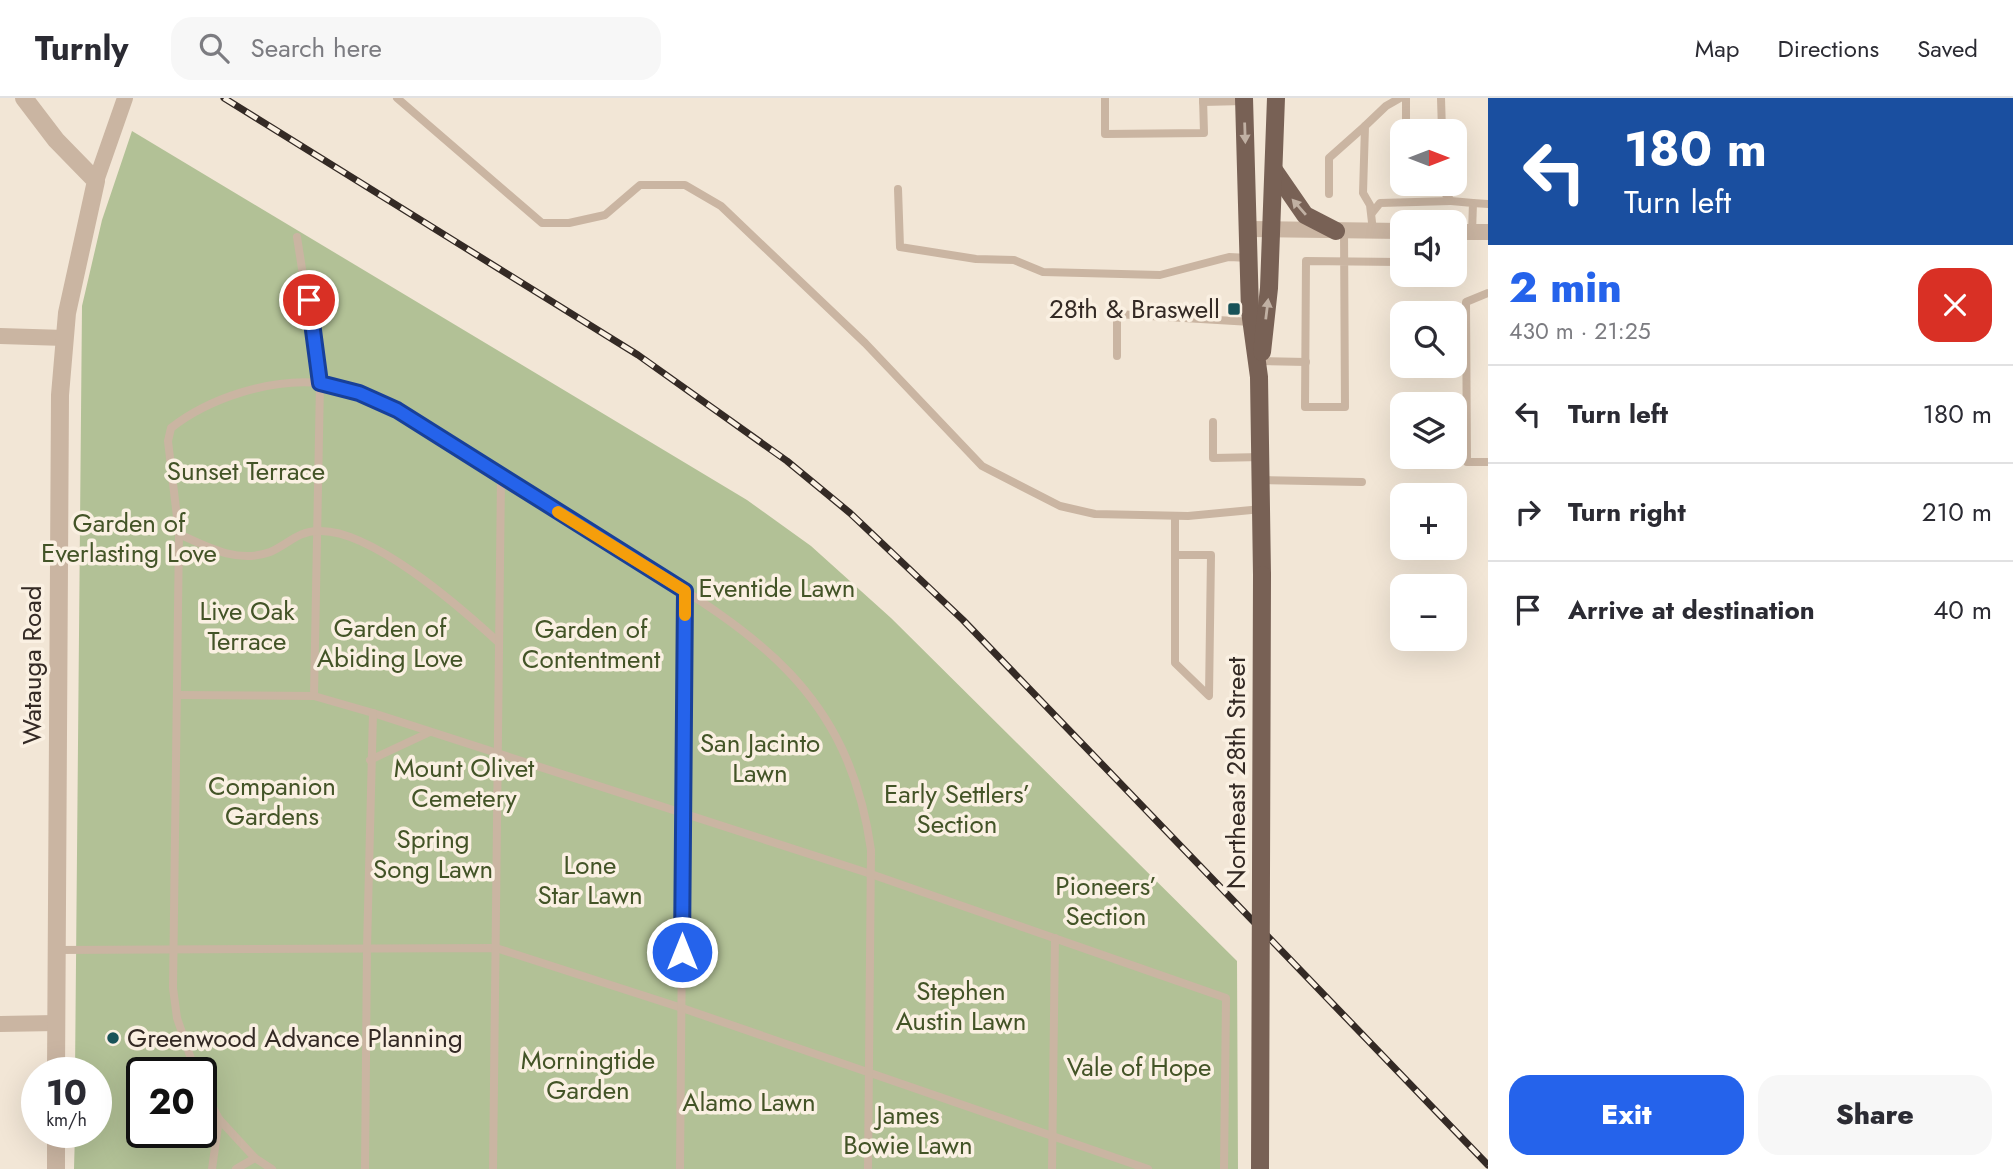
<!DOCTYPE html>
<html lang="en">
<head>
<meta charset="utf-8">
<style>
	:root { --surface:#fff; --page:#f7f7f7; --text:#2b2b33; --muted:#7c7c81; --line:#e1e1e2; --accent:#2563eb }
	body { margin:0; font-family:Jost,sans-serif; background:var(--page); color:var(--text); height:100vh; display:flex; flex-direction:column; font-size:26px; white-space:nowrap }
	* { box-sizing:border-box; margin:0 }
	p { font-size:23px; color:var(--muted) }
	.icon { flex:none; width:38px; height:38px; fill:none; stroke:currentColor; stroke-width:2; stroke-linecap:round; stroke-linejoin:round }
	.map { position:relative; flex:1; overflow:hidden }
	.side { display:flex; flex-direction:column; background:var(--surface); width:525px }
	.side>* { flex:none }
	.hud { background:#1a4fa0; color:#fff; overflow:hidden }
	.needle { width:46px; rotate:90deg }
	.controls { position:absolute; left:1390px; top:21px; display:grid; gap:14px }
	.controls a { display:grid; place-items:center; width:77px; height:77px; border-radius:14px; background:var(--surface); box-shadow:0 7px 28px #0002; font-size:35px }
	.speed { position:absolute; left:21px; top:959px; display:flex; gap:14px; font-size:35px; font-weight:700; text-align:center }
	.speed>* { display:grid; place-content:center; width:91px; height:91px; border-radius:50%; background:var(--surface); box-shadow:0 7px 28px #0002; line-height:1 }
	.speed small { font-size:18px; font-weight:400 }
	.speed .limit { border:4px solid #111; border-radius:10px; background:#fff; color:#111 }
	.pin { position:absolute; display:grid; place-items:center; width:60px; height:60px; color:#fff; margin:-30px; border:4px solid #fff; border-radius:50%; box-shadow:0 2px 7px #0007 }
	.me { position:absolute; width:77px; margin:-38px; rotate:0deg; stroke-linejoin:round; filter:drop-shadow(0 0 5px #0008) }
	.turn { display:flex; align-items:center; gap:24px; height:147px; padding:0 21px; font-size:32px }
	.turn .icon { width:91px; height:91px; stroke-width:2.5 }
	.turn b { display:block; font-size:49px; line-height:60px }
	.round { display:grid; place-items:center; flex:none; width:74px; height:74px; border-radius:21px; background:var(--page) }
	.overview { display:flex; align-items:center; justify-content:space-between; height:119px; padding:0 21px }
	h1 { font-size:42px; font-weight:800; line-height:52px; color:var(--accent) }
	.primary-button { display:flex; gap:14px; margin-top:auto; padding:14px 21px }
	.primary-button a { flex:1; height:80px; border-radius:21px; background:var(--accent); color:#fff; font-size:28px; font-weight:800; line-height:80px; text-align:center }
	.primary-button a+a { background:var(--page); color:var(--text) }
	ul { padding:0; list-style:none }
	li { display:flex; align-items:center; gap:21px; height:98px; padding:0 21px; border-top:2px solid var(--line) }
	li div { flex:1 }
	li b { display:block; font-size:26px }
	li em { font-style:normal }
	header { display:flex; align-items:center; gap:42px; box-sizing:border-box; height:98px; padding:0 35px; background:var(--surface); border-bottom:2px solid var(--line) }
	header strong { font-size:33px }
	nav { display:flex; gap:38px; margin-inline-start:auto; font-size:24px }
	.search { width:490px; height:63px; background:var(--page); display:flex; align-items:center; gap:18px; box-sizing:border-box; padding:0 24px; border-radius:21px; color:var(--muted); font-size:26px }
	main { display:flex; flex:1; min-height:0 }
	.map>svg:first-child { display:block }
	.green { fill:#b2c196; fill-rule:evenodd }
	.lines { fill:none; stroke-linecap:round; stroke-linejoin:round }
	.service { stroke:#cab5a2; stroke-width:8 }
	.minor { stroke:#cab5a2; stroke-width:16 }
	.tertiary { stroke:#cab5a2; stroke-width:18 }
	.primary { stroke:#786155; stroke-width:18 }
	.rail-casing { stroke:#342a25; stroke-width:7 }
	.rail { stroke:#faf0e2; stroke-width:4.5; stroke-dasharray:13; stroke-linecap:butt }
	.primary-bridge { stroke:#786155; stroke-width:18 }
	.oneway { fill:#c0b0a3 }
	.route-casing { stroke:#184099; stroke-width:18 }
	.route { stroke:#2563eb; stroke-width:12 }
	.slow { stroke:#f59e0b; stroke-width:12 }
	.poi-dot { fill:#185258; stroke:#faf0e2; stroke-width:2.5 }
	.labels { text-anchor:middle; stroke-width:7; stroke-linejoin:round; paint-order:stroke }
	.poi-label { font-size:26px; fill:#342a25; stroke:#faf0e2; text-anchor:end }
	.park-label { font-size:26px; fill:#435427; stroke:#faf0e2 }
	.street-label { font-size:26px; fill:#342a25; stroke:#faf0e2 }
</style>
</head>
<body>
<header>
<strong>Turnly</strong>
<div class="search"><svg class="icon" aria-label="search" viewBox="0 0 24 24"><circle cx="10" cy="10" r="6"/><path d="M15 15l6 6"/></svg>Search here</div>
<nav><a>Map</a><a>Directions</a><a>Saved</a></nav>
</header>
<main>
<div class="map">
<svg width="1488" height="1071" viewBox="0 0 1488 1071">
	<rect width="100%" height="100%" fill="#f2e6d6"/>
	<!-- green -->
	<path class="green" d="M132 33 747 402 811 448 891 520 1237 863 1238 1071H74L75 1034H96V975H75L82 208 102 122ZM142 975H201V1034H142Z"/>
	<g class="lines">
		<!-- service -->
		<g class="service">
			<polyline points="397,0 542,125 569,125 605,117 640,87 685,87 721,108 865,245 982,368 1060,408 1095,416 1188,418 1262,411"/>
			<polyline points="1105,0 1105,36 1204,35 1203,0"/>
			<polyline points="1441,0 1442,33"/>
			<polyline points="1203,4 1244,3"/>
			<polyline points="1406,33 1406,0"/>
			<polyline points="1442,86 1442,91 1451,103 1473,105 1472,134"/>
			<polyline points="898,91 900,149 976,161 1014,162 1043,174 1160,177 1229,159 1249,160"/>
			<polyline points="1329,96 1329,60 1365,28"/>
			<polyline points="1473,105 1488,106"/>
			<polyline points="1372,115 1380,105 1451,103"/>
			<polyline points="1344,133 1345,309 1305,309 1306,163 1399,164 1399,133"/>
			<polyline points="1373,133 1370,107 1363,95 1365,28 1386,8 1400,0"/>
			<polyline points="297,139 320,285 314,598"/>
			<polyline points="1488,195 1466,204 1467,364 1488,364"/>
			<polyline points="1117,258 1117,216 1251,224"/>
			<polyline points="1261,263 1306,264"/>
			<polyline points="1213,324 1213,360 1262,359"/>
			<polyline points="1261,382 1362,384"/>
			<polyline points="1175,418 1175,565 1209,598 1211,457 1175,457"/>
			<path d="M179 436C207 449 238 466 270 454 287 447 298 433 318 433 370 430 460 509 497 543"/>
			<polyline points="177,597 314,598 373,615 868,775 1226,900 1224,1071"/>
			<polyline points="370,662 430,634"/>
			<polyline points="57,852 496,850 682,910 1148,1071"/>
			<path d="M196 975 177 920 173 890 179 436 168 343 171 330C209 300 271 280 320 285 347 289 373 301 397 312 466 356 536 400 605 443 738 526 847 580 871 752L868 1071"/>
			<polyline points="201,986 219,1021 212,1071"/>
			<polyline points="219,1021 255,1060 272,1071"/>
			<polyline points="236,1071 255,1060"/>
			<polyline points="365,1071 367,850 373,615"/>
			<polyline points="493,1071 501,378"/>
			<polyline points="680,1071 685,493"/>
			<polyline points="1052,1071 1055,840"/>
		</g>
		<!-- minor -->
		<g class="minor">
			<polyline points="96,83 125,0"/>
			<polyline points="1248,131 1402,133"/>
			<polyline points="1454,134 1488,134"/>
			<polyline points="0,238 65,240"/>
			<polyline points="0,926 56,925"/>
		</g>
		<!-- tertiary -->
		<g class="tertiary">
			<polyline points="24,0 56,42 96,83 67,215 60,297 56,975"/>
			<polyline points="56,1071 56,1034"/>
		</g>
		<!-- primary -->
		<g class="primary">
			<polyline points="1244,0 1250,213 1259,279 1262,477"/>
			<polyline points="1274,72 1305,117 1336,133"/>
			<polyline points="1262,254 1269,190 1276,0"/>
		</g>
		<!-- rail casing -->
		<g class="rail-casing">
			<polyline id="rail" points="224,0 638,257 787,363 850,415 963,522 1488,1067"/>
		</g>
		<!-- rail -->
		<use href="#rail" class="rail"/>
		<!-- primary-bridge -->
		<polyline class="primary-bridge" points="1260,1071 1262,477"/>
	</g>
	<!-- one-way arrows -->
	<defs><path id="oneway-solid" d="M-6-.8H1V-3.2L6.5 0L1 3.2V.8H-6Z" transform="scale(1.75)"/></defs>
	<g class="oneway">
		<use href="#oneway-solid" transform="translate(1245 35) rotate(88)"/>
		<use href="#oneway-solid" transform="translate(1299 109) rotate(-131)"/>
		<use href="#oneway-solid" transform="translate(1267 211) rotate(-83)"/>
	</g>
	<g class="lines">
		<!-- route casing -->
		<g class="route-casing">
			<polyline id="route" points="309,202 320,285 359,295 397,312 685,493 682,854"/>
		</g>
		<!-- route -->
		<use href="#route" class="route"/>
		<!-- slow -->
		<polyline class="slow" points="558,414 685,493 685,517"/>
	</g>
	<!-- markers -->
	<g class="poi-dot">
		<rect x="1227" y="204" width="14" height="14" rx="3.5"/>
		<circle cx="113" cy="940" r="7"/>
	</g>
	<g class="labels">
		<!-- poi labels -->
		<g class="poi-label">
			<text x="1220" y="220">28th &amp; Braswell</text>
			<text x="127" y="949" text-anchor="start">Greenwood Advance Planning</text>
		</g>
		<!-- park labels -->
		<g class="park-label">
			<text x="246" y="382">Sunset Terrace</text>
			<text x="129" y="434">Garden of<tspan x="129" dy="30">Everlasting Love</tspan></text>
			<text x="777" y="499">Eventide Lawn</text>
			<text x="247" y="522">Live Oak<tspan x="247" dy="30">Terrace</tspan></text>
			<text x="390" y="539">Garden of<tspan x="390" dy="30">Abiding Love</tspan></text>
			<text x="591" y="540">Garden of<tspan x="591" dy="30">Contentment</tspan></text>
			<text x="760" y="654">San Jacinto<tspan x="760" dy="30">Lawn</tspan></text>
			<text x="464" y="679">Mount Olivet<tspan x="464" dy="30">Cemetery</tspan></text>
			<text x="272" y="697">Companion<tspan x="272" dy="30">Gardens</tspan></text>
			<text x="957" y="705">Early Settlers’<tspan x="957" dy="30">Section</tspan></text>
			<text x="433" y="750">Spring<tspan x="433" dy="30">Song Lawn</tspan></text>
			<text x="590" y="776">Lone<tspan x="590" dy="30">Star Lawn</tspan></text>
			<text x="1106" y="797">Pioneers’<tspan x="1106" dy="30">Section</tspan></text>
			<text x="961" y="902">Stephen<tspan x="961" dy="30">Austin Lawn</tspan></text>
			<text x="588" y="971">Morningtide<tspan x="588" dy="30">Garden</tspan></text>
			<text x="1139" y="978">Vale of Hope</text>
			<text x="749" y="1013">Alamo Lawn</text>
			<text x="908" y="1026">James<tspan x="908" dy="30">Bowie Lawn</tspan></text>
		</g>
		<!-- street labels -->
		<g class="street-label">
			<text transform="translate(32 567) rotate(-90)" y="9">Watauga Road</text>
			<text transform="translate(1236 675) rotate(-90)" y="9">Northeast 28th Street</text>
		</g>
	</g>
</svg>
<div class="controls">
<a><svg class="needle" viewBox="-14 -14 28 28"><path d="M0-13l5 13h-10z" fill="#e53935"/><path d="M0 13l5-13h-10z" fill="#7c7c81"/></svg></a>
<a><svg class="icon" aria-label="sound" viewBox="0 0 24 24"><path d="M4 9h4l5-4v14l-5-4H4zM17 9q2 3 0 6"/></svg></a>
<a><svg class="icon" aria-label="search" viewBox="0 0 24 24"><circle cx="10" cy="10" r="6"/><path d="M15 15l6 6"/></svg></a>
<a><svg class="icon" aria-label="layers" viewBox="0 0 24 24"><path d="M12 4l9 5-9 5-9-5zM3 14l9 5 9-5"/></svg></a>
<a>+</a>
<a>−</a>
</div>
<div class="speed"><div>10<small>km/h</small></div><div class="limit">20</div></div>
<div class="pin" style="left:309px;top:202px;background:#d93025"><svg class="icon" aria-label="arrive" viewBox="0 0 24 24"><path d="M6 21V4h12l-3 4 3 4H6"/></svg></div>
<svg class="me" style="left:682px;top:854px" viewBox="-20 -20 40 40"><circle r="17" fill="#2563eb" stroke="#fff" stroke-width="3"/><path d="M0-11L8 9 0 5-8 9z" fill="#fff"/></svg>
</div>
<section class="side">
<div class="hud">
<div class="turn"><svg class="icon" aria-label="left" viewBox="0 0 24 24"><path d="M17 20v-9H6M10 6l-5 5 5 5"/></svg><div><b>180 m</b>Turn left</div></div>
</div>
<div class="overview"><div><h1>2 min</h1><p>430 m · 21:25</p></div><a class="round" style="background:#d93025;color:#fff"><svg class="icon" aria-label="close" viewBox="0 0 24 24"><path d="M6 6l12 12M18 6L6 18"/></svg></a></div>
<ul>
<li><svg class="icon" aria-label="left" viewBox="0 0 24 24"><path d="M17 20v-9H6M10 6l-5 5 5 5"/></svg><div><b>Turn left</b></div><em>180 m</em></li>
<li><svg class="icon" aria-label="right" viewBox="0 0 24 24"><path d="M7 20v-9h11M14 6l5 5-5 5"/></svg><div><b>Turn right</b></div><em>210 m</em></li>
<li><svg class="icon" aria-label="arrive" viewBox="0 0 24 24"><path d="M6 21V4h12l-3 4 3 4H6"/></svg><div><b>Arrive at destination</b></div><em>40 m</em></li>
</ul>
<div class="primary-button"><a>Exit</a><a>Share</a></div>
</section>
</main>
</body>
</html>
